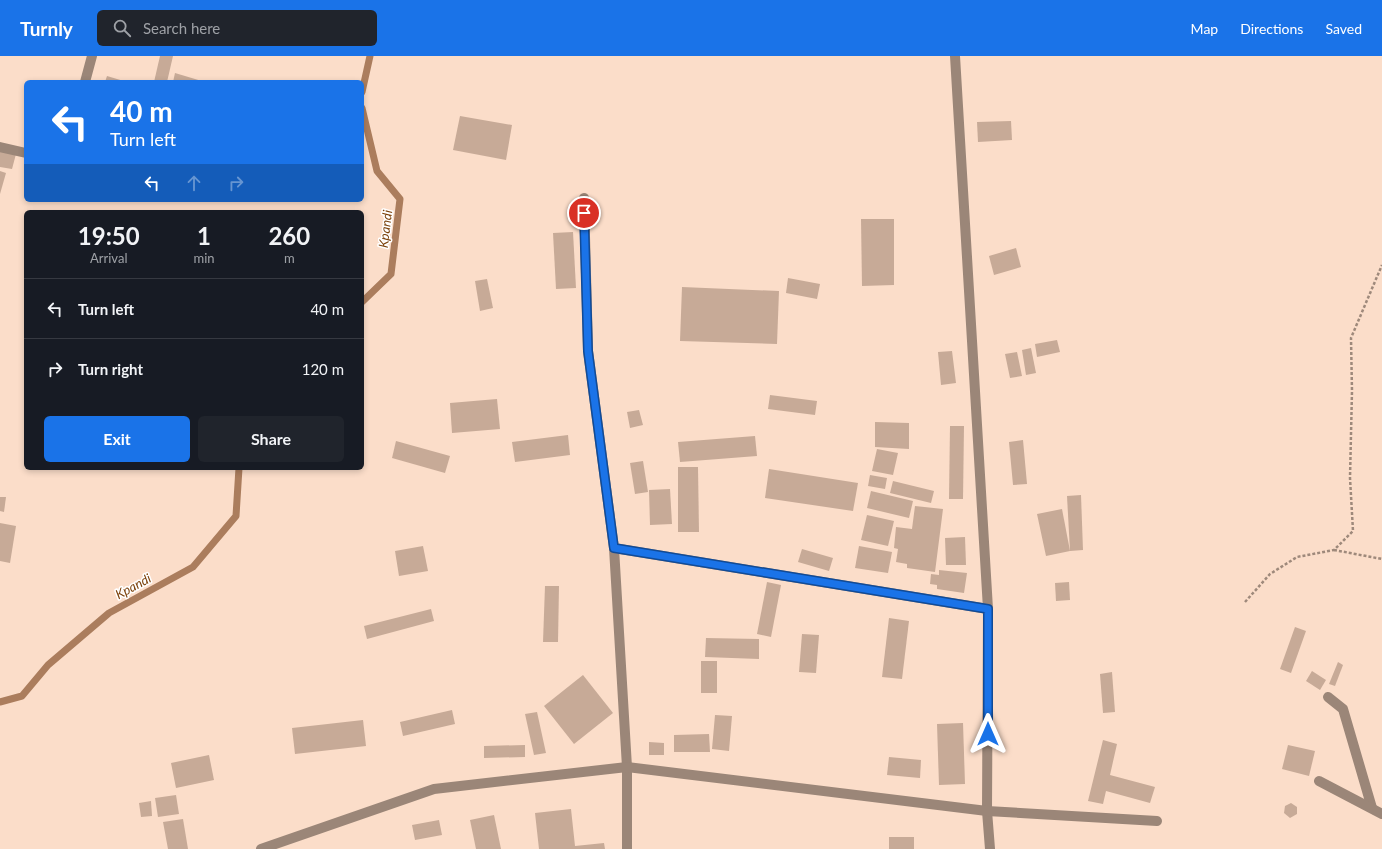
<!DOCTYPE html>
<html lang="en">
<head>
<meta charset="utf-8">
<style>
	:root { --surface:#171b24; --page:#20242c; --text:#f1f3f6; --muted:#9ea1a6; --line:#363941; --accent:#1a73e8 }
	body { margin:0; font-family:Lato,sans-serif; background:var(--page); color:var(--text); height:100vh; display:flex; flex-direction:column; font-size:15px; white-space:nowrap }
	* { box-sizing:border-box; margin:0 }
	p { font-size:13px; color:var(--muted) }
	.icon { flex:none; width:22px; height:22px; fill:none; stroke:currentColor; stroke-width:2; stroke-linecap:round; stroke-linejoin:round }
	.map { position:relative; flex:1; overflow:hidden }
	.side { position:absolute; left:24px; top:154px; width:340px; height:260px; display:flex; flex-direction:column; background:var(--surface); border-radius:6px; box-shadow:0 2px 6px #0003 }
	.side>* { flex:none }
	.guide { position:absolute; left:24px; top:24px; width:340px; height:122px; border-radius:6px; box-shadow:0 2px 6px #0003; background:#1a73e8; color:#fff; overflow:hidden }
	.pin { position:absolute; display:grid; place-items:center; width:34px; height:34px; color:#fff; margin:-17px; border:2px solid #fff; border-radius:50%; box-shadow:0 1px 4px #0007 }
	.me { position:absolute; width:44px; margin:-22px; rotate:0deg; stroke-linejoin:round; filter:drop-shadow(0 0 3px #0008) }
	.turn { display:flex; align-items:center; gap:14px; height:84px; padding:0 20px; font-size:18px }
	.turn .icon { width:52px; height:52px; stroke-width:2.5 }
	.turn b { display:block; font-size:28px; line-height:34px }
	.lanes { display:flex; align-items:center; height:38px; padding:0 20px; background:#0003; justify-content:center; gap:20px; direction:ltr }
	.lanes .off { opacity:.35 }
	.eta { display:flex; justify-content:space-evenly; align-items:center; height:68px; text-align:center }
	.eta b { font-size:24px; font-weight:700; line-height:28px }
	.cta { display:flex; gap:8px; margin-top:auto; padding:8px 20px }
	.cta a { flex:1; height:46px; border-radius:6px; background:var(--accent); color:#fff; font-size:16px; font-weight:700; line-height:46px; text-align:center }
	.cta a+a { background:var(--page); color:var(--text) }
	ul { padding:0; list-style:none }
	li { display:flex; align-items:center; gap:12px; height:60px; padding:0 20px; border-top:1px solid var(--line) }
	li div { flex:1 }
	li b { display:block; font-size:15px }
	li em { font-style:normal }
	header { display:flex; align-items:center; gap:24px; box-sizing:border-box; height:56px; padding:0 20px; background:var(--accent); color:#fff }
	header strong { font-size:19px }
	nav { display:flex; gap:22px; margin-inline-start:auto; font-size:14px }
	.search { width:280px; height:36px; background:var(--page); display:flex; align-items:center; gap:10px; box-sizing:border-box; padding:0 14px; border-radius:6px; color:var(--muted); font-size:15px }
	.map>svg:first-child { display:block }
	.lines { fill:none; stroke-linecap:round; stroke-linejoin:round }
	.stream { stroke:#ab7d5d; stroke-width:7 }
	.building { fill:#c7aa97 }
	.path { stroke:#9e897b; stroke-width:2.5; stroke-dasharray:3 2; stroke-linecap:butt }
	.minor { stroke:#9b8678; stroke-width:10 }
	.route-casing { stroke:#114b97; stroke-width:10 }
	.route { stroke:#1a73e8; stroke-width:7 }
	.labels { text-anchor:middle; stroke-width:3; stroke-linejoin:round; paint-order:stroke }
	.water-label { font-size:13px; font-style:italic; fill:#7b4009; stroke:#fff }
</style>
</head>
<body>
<header>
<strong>Turnly</strong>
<div class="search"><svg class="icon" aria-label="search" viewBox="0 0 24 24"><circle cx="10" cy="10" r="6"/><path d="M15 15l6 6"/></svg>Search here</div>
<nav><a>Map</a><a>Directions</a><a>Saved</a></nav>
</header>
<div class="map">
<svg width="1382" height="793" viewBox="0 0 1382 793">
	<rect width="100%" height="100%" fill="#fbddc9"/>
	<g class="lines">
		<!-- stream -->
		<g class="stream">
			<polyline points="362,36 370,0"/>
			<polyline points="362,52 377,115 400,143 391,218 362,246"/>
			<polyline points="0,646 22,640 48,609 109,557 193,511 236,460 239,412"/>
		</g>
	</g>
	<!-- building -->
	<g class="building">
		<polygon points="160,0 173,0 167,26 154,26"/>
		<polygon points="175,17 205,26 173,26"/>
		<polygon points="107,20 127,26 105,26"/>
		<polygon points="460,60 512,69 506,104 453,94"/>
		<polygon points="1011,65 1012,84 978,86 977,66"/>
		<polygon points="0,94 16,98 12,113 0,111"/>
		<polygon points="0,115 6,117 0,138"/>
		<polygon points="861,163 894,163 894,229 862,230"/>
		<polygon points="573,176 576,232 556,233 553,177"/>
		<polygon points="1016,192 1021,211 994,219 989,200"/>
		<polygon points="788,222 820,228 817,243 786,237"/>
		<polygon points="487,223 493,252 480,255 475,225"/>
		<polygon points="682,231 779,235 777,288 680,285"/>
		<polygon points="1057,284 1060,296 1037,301 1035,288"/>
		<polygon points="1031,292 1036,317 1026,319 1022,294"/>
		<polygon points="952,295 956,327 941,329 938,296"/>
		<polygon points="1017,296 1022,320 1010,322 1005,298"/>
		<polygon points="770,339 817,345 815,359 768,353"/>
		<polygon points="497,343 500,373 452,377 450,347"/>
		<polygon points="639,354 643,369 630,372 627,356"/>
		<polygon points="875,366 909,367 909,393 875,391"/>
		<polygon points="950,370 964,370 963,443 949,443"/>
		<polygon points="568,379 570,399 515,406 512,386"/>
		<polygon points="755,380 757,400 680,406 678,386"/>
		<polygon points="1023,384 1027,428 1013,429 1009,386"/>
		<polygon points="396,385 450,400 445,417 392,402"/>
		<polygon points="877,393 898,397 893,419 872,415"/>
		<polygon points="643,405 648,436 635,438 630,407"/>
		<polygon points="678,411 698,411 699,476 678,476"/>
		<polygon points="769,413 858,427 853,455 765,442"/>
		<polygon points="870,419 887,422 885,433 868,430"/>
		<polygon points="893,425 934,435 931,447 890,437"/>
		<polygon points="670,433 672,468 650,469 649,434"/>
		<polygon points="871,435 913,445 909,462 867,452"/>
		<polygon points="1081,439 1083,494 1070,495 1067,440"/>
		<polygon points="0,441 6,441 4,456 0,455"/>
		<polygon points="915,450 943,453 935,516 907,512 907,508 896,506 898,493 894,492 896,471 912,473"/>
		<polygon points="1062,453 1070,495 1046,500 1037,458"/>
		<polygon points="867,459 894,465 888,490 861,484"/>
		<polygon points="0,467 16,470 10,507 0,505"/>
		<polygon points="965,481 966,509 946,509 945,482"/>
		<polygon points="423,490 428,515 399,520 395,495"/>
		<polygon points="859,490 892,496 888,517 855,512"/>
		<polygon points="802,493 833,502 829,515 798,506"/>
		<polygon points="939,514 967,517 964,537 937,533 937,529 930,528 931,518 939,519"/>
		<polygon points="767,526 781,529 771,581 757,578"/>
		<polygon points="1069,526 1070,544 1056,545 1055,527"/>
		<polygon points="545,530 559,530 558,586 543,586"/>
		<polygon points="431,553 434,565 367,583 364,570"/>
		<polygon points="889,562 909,565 902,623 882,621"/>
		<polygon points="1295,571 1306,575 1291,617 1280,613"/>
		<polygon points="802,578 819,579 816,617 799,616"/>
		<polygon points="706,582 759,583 759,603 705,601"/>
		<rect x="701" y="605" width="16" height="32"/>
		<polygon points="1338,606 1343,609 1335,630 1329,628"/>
		<polygon points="1312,615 1326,624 1320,634 1306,625"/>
		<polygon points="1112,616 1115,656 1103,657 1100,618"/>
		<polygon points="583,619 613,657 574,688 544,650"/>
		<polygon points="452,654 455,668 403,680 400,666"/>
		<polygon points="537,656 546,697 534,699 525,658"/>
		<polygon points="715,659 732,660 729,695 712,693"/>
		<polygon points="363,664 366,690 295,698 292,672"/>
		<polygon points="963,667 965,728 939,729 937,668"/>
		<polygon points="709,678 710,696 674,696 674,679"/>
		<polygon points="1103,684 1117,688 1110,719 1155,731 1150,747 1106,735 1103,748 1088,745"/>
		<polygon points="649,686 664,687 664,699 649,699"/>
		<polygon points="525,689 525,701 484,702 484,690"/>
		<polygon points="1288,689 1315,695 1309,720 1282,713"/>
		<polygon points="209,699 214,724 176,732 171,707"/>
		<polygon points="889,701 921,704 920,722 887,719"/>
		<polygon points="176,739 179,758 158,761 155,742"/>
		<polygon points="151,745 152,760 141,761 139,747"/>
		<polygon points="1291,747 1297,751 1297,758 1290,762 1284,757 1285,750"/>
		<polygon points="571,753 575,790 604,787 605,793 539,793 535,757"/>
		<polygon points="494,759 501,793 476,793 470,764"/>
		<polygon points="183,763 188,793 168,793 163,766"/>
		<polygon points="439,764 442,779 415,784 412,769"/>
		<rect x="889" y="781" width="25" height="12"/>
	</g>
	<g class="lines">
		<!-- path -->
		<g class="path">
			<polyline points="1334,494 1382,503"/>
			<polyline points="1245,546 1270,518 1297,501 1334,494 1353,475 1350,422 1352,335 1351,282 1382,209"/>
		</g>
		<!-- minor -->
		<g class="minor">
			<polyline points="955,0 988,553 987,755 990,793"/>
			<polyline points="85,26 92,0"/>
			<polyline points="0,91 26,97"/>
			<polyline points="584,142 588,295 614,492 627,711 627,793"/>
			<polyline points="614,492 988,553"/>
			<polyline points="1328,641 1343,653 1372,752"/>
			<polyline points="1319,725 1382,758"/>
			<polyline points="261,793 434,733 627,711 987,755 1157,765"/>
		</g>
	</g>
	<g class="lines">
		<!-- route casing -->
		<g class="route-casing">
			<polyline id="route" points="584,157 588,295 614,492 988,553 988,678"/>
		</g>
		<!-- route -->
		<use href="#route" class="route"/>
	</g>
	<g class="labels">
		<!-- water labels -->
		<g class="water-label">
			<text transform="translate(385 173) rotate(-83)" y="5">Kpandi</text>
			<text transform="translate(133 530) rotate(-28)" y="5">Kpandi</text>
		</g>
	</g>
</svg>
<div class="pin" style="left:584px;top:157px;background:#d93025"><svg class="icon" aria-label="arrive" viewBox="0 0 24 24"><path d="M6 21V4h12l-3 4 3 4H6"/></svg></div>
<svg class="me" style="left:988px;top:678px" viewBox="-20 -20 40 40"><path d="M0-17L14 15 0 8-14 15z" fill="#1a73e8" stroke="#fff" stroke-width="4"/></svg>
<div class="guide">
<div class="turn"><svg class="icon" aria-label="left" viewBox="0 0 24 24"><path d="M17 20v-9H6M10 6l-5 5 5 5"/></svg><div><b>40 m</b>Turn left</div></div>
<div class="lanes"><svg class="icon" aria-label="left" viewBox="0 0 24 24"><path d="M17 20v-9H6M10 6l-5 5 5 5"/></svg><svg class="icon off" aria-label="ahead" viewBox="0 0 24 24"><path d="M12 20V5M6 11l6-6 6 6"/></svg><svg class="icon off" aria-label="right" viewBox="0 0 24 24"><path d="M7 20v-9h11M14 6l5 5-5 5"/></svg></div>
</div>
<section class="side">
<div class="eta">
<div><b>19:50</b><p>Arrival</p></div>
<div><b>1</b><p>min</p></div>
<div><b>260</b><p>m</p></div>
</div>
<ul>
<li><svg class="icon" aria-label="left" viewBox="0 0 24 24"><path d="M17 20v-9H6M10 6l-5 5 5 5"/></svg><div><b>Turn left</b></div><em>40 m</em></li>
<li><svg class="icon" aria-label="right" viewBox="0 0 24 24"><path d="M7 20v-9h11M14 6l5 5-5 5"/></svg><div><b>Turn right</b></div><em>120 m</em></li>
</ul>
<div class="cta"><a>Exit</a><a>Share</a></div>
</section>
</div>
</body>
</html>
